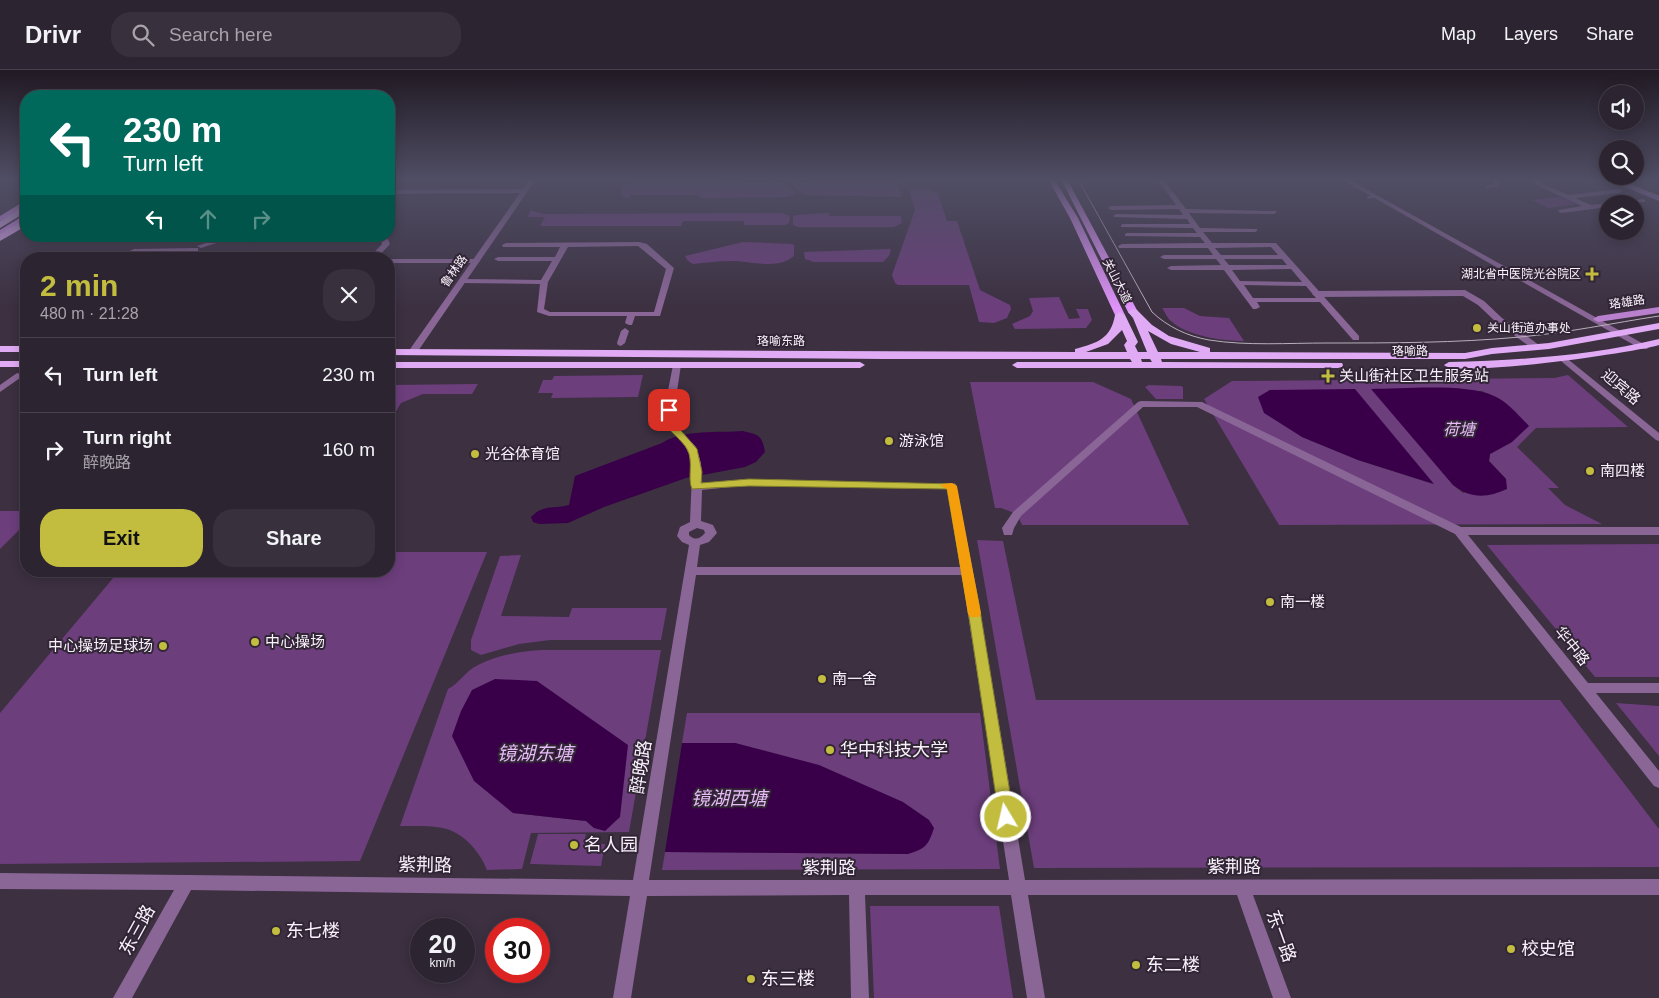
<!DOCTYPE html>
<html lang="en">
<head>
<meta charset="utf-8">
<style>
	:root { --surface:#2d2431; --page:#39303d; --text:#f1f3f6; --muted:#a7a4ab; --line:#48414d; --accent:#c2bd3f }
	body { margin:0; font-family:Arial,"Noto Sans SC",sans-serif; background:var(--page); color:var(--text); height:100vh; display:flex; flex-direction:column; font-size:19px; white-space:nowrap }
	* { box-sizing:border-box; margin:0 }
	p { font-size:16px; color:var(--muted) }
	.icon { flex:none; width:28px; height:28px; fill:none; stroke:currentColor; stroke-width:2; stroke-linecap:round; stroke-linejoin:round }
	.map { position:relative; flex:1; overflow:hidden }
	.drawer { position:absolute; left:20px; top:182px; width:375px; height:325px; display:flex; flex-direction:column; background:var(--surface); border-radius:20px; box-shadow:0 2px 12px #0003,0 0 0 1px var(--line) }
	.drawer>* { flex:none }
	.banner { position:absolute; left:20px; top:20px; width:375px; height:152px; border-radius:20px; box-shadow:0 2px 12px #0003,0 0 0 1px var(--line); background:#00695c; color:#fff; overflow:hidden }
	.controls { position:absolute; left:1599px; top:15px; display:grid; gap:10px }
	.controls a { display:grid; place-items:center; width:45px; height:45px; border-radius:50%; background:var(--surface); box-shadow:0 2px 12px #0003,0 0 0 1px var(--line); font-size:25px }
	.speed { position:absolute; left:410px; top:848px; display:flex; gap:10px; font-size:25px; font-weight:700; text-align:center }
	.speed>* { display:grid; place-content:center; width:65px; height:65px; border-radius:50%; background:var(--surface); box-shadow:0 2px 12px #0003,0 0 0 1px var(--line); line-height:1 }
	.speed small { font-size:12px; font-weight:400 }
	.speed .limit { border:8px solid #d22; background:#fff; color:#111 }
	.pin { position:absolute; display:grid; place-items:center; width:42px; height:42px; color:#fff; margin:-21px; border-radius:10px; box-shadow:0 2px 8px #0006 }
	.me { position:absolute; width:55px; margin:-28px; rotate:351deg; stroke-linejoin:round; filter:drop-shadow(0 0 4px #0008) }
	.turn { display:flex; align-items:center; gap:18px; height:105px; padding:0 20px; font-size:22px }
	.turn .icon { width:65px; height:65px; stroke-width:2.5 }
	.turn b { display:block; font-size:35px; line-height:42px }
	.lanes { display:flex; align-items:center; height:48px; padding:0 20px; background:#0003; justify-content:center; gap:25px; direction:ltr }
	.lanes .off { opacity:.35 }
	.round { display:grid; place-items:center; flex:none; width:52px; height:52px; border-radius:20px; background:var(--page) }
	.headline { display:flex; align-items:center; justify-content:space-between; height:85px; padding:0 20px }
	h1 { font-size:30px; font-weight:700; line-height:38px; color:var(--accent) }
	.cta { display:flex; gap:10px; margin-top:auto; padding:10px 20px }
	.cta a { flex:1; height:58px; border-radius:20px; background:var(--accent); color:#111; font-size:20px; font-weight:700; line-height:58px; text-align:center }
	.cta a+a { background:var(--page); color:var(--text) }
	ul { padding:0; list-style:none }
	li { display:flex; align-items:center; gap:15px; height:75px; padding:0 20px; border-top:1px solid var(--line) }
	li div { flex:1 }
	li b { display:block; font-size:19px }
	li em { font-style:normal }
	header { display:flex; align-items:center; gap:30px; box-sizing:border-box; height:70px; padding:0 25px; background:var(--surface); border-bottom:1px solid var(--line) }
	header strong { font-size:24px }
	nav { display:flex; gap:28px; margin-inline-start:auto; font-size:18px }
	.search { width:350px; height:45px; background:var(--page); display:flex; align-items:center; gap:12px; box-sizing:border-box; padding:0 18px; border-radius:20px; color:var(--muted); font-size:19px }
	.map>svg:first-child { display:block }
	.green { fill:#6c3e7c; fill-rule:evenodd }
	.water { fill:#390049 }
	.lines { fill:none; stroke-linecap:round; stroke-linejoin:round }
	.minor { fill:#8a6697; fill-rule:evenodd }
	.tertiary { fill:#8a6697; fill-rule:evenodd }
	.secondary { fill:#b980ce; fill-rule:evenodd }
	.primary { fill:#de93f8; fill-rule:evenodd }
	.trunk { fill:#e0aaf4; fill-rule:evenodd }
	.tram { stroke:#b8afbb; stroke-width:1 }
	.route { fill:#c2bd3f; stroke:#7e7b29 }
	.slow { fill:#f59e0b }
	.poi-dot { fill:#c2bd3f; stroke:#322636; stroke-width:2 }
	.labels { text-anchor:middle; stroke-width:4; stroke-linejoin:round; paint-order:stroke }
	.far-street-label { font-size:12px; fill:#f8f1fb; stroke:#322636 }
	.far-poi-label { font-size:12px; fill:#f8f1fb; stroke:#322636; text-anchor:end }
	.poi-label { font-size:15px; fill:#f8f1fb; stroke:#322636; text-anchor:start }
	.street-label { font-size:15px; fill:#f8f1fb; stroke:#322636 }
	.water-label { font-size:16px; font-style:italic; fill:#e7bbf7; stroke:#322636 }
	.near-poi-label { font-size:18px; fill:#f8f1fb; stroke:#322636; text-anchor:start }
	.near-street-label { font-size:18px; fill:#f8f1fb; stroke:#322636 }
	.near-water-label { font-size:19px; font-style:italic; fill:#e7bbf7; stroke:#322636 }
</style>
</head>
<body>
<header>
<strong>Drivr</strong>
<div class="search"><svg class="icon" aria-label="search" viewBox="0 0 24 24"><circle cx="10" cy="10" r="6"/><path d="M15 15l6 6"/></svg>Search here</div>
<nav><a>Map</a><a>Layers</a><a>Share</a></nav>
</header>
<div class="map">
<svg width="1659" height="928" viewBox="0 0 1659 928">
	<rect width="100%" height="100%" fill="#3c3041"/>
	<!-- green -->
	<g class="green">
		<polygon points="841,111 897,111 902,127 806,125 793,117 794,114 799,113"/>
		<polygon points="783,113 795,122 795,124 787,127 700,128 700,125 630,125 629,128 623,127 621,125 621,116 626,114"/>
		<polygon points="927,119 938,123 947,151 957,151 980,220 1010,235 1011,239 1007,248 994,253 979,252 969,215 898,215 895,213 892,205 915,140 909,120"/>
		<polygon points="1560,127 1576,134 1549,138 1532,130"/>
		<polygon points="531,140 543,144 783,143 790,146 789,153 785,155 744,155 744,151 683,151 681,156 540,156 545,147 527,147"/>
		<polygon points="829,143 829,146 901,146 902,153 894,157 798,157 793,155 793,147 795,145"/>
		<path d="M743 172 792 174 794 175V186C777 201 749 190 729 191 717 191 705 193 693 194L688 191 685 186Z"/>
		<polygon points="891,179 889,186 883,192 814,192 805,189 804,182"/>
		<polygon points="1059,227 1069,249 1080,248 1076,239 1088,239 1092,250 1086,258 1015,259 1012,254 1030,246 1033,241 1029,228"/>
		<path d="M1162 238H1184L1200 246 1229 248 1244 271C1223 271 1187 266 1171 251 1167 248 1165 242 1162 238Z"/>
		<polygon points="643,305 638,327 551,328 553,323 538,323 543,310 552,310 554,306"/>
		<path d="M1568 305 1628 357 1536 358 1517 377 1559 418H1548L1565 435 1602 454 1279 455 1204 329 1232 311 1554 308ZM1372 319 1482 321 1507 334 1512 372 1490 384 1489 391 1506 409 1463 423 1453 415ZM1270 320 1433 414 1358 390 1302 367 1259 327Z"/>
		<polygon points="970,312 1093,312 1131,329 1189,455 1022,455 1017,444 1001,438 995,438"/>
		<polygon points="478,314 472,324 423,324 401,333 391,350 389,350 389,315"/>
		<polygon points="1149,315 1181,316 1183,317 1183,329 1156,329 1145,317"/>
		<polygon points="0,441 26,441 26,453 0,479"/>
		<polygon points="977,470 1003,471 1036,630 1560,630 1659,759 1659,797 1034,798"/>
		<polygon points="1659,474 1659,607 1595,607 1487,475"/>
		<polygon points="389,482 487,482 360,791 0,794 0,643 119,501 389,501"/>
		<polygon points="521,485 501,546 569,547 572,538 667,538 661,570 550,570 519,574 481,585 471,580 471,570 500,486"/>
		<path d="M542 580H661L629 762 531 763 522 799 487 800C480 782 465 765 447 759 435 755 412 756 400 756L448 619C460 613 465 601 478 595 497 585 521 581 542 580ZM513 743 619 747 594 758 586 751Z"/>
		<polygon points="1616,633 1659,636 1659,686"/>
		<polygon points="687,643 980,643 1000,799 662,800 665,782 908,784 766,682 735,673 682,673"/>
		<polygon points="538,764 586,764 584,774 605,774 601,796 530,794"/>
		<polygon points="999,836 1013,928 874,928 870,836"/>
	</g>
	<!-- water -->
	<g class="water">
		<polygon points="1355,319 1434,414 1358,390 1302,367 1264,343 1258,327 1270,320"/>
		<path d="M1371 319C1404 319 1466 313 1494 326 1508 332 1518 345 1529 356L1512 372 1490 384 1489 391 1506 409 1507 419C1487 428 1471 429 1453 415Z"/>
		<path d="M743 361C759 365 762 365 765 382L756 392 745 397 686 408 604 437 568 453 539 454 533 452 531 447C545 433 553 440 569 435L575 406 662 373C684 359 718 363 743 361Z"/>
		<polygon points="495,609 537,611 628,675 620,747 605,761 594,758 586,751 513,743 474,711 452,666 461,641 472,620"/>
		<path d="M682 673H735L819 695 903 732 929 750 934 758C928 776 926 778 908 784L665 782Z"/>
	</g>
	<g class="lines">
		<!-- minor -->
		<g class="minor">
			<path d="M1157 109H1163L1186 139 1276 141 1277 142 1274 144 1189 143 1200 158 1257 159V161L1255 162H1203L1212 173H1276L1359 266V270H1353L1320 232H1257L1260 237 1256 239H1253L1224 200H1171L1167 198 1171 196 1221 195 1216 189H1164L1160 187 1164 185H1213L1208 178H1119L1118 176 1122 174 1205 173 1200 167 1125 166V164L1127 163H1197L1193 158 1121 157V155L1123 154H1190L1187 149 1114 147V145L1116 144 1183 145 1179 139 1111 140 1108 138 1111 136 1176 135ZM1271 177 1278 185H1221L1215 178ZM1224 189H1282L1287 195H1229ZM1291 199 1302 212 1240 211 1232 200ZM1244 215 1306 216 1316 228H1253Z"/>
			<polygon points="1493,109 1499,109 1499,117 1486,118 1486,116 1494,114"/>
			<polygon points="1530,109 1536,109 1542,114 1569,125 1619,119 1622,121 1619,123 1575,128 1591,135 1608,133 1610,134 1608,134 1608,137 1561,143 1558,141 1559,140 1582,136 1538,116"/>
			<polygon points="1369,126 1376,125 1379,127 1367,129 1367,127"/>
			<polygon points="1643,129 1645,130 1645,132 1614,134"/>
			<polygon points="227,166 238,166 201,178 197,176"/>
			<polygon points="371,166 387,167 390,174 376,189 368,189 382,174 381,170"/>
			<path d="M639 172 647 174 674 198 660 246H635L632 255H629L625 253 627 246H549L537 242 540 214 462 213 458 211 462 209 541 210 552 191H498L494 189 498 187H555L560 177H503L502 175 506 173ZM638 176 666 199 654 242H550L544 239 548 212 568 177Z"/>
			<polygon points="198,178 198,182 195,182 134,183 130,181 134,179"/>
			<polygon points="389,189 476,189 480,191 476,193 389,193"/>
			<polygon points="625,258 629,261 625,273 621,276 618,275 617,273 621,261"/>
			<polygon points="1564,286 1659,363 1659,371 1656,370 1561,291 1560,289"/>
			<path d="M677 292 681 295 674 341 675 354 696 377 701 393 702 413 749 409 956 414 979 534 1025 810 1659 809V825H1253L1291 928H1273L1237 825H1028L1045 928H1027L1011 825H865L869 928H851L849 825 647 826 631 928H613L630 826 191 820 132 928H113L174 820 0 819V803L633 810 689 475 682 472 677 466 680 457 690 452 692 404 689 384 685 376 665 354 664 341 673 295ZM749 415 947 419 961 497H697L700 475 709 472 717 463 713 455 701 451 702 420ZM697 458 704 460 705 463C700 469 695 471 689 465V462ZM696 505H962L1009 810H649Z"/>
			<polygon points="17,303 20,304 20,308 0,322 0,315"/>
			<polygon points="1141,331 1202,332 1461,457 1659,457 1659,465 1468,465 1588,613 1659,613 1659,623 1596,623 1659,701 1659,718 1654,716 1455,464 1197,337 1143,337 1021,446 1014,458 1012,465 1004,465 1002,458 1013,442 1138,332"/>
		</g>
		<!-- tertiary -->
		<g class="tertiary">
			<polygon points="530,109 536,109 416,284 410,284 408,282 520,123 389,124 389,120 523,119"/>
			<polygon points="1341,109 1348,109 1649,277 1647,279 1641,279"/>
			<polygon points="1465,220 1484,231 1502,248 1539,275 1539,279 1533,279 1496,252 1478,235 1463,226 1316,227 1312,224 1316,221"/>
		</g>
		<!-- secondary -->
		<g class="secondary">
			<polygon points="1606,109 1614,109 1659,126 1659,131"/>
			<polygon points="1659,237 1659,243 1598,252 1593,249 1598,246"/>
		</g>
		<!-- primary -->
		<g class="primary">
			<polygon points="1048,109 1054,109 1078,148 1125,245 1123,247 1117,247 1115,245 1070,148"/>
			<polygon points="1061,109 1067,109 1138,242 1136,244 1130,244 1128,242"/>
			<polygon points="23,132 26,132 26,137 0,151 0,146"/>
			<polygon points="23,146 26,146 26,151 0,165 0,160"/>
		</g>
		<!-- trunk -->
		<g class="trunk">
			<polygon points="23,137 26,137 26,142 0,158 0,151"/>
			<polygon points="23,151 26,151 26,156 0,171 0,164"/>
			<path d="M1133 239 1137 240 1152 255 1169 266 1210 278V282L1465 283 1492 278 1549 273 1659 253V259L1549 279 1492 284 1465 289H1161L1162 292 1342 293 1343 295 1342 297 1338 298H1017L1012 295 1017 292H1132L1130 289H885L389 285V279L1075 282V279C1097 273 1111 269 1115 245L1120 242 1125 245 1138 272 1135 276 1138 282H1147L1133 248 1128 242ZM1122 260 1127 271 1124 275 1127 282H1086L1108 274ZM1148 261 1171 274 1200 282H1158ZM1141 289H1150L1152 292H1142Z"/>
			<path d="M1659 269V275C1633 283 1457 308 1444 295L1449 292C1520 290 1590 286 1659 269Z"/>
			<rect x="0" y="276" width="26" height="6"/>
			<rect x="0" y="291" width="26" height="6"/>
			<polygon points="389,292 860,292 865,295 860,298 389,298"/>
		</g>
		<!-- tram -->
		<g class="tram">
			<path d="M1078 109 1152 242C1168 257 1187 266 1209 270 1247 276 1288 273 1327 273 1391 273 1456 273 1520 267 1566 263 1613 253 1659 246"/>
			<polyline points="1615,109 1659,126"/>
		</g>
	</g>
	<!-- sky -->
	<linearGradient id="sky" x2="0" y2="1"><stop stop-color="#211a24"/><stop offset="0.46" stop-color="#504e65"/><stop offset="1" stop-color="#504e65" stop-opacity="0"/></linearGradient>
	<rect width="1659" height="238" fill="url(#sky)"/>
	<!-- route -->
	<path class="route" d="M666 338H673L675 354 697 379 702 402 701 413 749 409 955 414 979 534 1014 747 1012 752 1006 754 1001 752 999 747 967 534 947 419 749 416 692 419C687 408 694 391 687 379 682 370 671 363 665 354Z"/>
	<!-- slow -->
	<polygon class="slow" points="952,413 957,416 981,544 979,547 970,547 968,544 947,419 941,416 942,414"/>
	<!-- markers -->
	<g class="poi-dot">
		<path d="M1589.5 196.5h5v5h5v5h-5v5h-5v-5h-5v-5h5z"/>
		<circle cx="1477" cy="258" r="5"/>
		<path d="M1325.5 298.5h5v5h5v5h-5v5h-5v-5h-5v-5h5z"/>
		<circle cx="889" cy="371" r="5"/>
		<circle cx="475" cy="384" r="5"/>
		<circle cx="1590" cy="401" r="5"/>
		<circle cx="1270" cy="532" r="5"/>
		<circle cx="255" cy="572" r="5"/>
		<circle cx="163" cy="576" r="5"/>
		<circle cx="822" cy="609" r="5"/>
		<circle cx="830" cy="680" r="5"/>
		<circle cx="574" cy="775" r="5"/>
		<circle cx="276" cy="861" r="5"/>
		<circle cx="1511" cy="879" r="5"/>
		<circle cx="1136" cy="895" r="5"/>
		<circle cx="751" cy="909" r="5"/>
	</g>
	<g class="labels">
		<!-- far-street labels -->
		<g class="far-street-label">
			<text transform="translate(454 201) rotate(-55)" y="4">鲁林路</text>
			<text transform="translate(1117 211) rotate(63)" y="4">关山大道</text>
			<text transform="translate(1627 232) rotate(-9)" y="4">珞雄路</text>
			<text x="781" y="275">珞喻东路</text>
			<text x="1410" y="285">珞喻路</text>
		</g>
		<!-- far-poi labels -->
		<g class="far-poi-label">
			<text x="1581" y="208">湖北省中医院光谷院区</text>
			<text x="1487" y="262" text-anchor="start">关山街道办事处</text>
		</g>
		<!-- poi labels -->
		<g class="poi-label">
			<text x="1339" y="311">关山街社区卫生服务站</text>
			<text x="899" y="376">游泳馆</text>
			<text x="485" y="389">光谷体育馆</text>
			<text x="1600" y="406">南四楼</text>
			<text x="1280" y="537">南一楼</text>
			<text x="265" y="577">中心操场</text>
			<text x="153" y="581" text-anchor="end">中心操场足球场</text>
			<text x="832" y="614">南一舍</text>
		</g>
		<!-- street labels -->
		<g class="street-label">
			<text transform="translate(1621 317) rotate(40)" y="5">迎宾路</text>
			<text transform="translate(1572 576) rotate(51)" y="5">华中路</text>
		</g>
		<!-- water labels -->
		<g class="water-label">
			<text x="1459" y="365">荷塘</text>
		</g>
		<!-- near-poi labels -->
		<g class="near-poi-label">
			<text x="840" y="686">华中科技大学</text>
			<text x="584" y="781">名人园</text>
			<text x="286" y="867">东七楼</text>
			<text x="1521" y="885">校史馆</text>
			<text x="1146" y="901">东二楼</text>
			<text x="761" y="915">东三楼</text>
		</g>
		<!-- near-street labels -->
		<g class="near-street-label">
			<text transform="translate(641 697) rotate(-81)" y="6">醉晚路</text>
			<text transform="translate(425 795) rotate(1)" y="6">紫荆路</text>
			<text x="1234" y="803">紫荆路</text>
			<text x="829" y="804">紫荆路</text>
			<text transform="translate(137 860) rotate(-61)" y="6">东三路</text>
			<text transform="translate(1281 866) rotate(70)" y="6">东一路</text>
		</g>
		<!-- near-water labels -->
		<g class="near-water-label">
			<text x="535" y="690">镜湖东塘</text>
			<text x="729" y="735">镜湖西塘</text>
		</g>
	</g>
</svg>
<div class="controls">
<a><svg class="icon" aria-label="sound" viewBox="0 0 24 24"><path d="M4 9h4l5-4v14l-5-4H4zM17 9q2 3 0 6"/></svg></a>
<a><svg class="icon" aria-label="search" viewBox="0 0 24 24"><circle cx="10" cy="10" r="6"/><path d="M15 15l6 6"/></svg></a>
<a><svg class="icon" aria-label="layers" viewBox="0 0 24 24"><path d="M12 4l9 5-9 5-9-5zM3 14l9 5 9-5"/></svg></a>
</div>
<div class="speed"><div>20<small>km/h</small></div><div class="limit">30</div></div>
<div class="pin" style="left:669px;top:340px;background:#d93025"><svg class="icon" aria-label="arrive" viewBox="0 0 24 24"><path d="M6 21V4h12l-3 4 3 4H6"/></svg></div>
<svg class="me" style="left:1006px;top:747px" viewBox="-20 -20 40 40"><circle r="17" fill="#c2bd3f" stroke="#fff" stroke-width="3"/><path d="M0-11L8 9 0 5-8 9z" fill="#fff"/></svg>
<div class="banner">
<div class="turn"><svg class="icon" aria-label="left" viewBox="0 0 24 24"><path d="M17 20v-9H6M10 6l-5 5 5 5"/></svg><div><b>230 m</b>Turn left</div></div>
<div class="lanes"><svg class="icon" aria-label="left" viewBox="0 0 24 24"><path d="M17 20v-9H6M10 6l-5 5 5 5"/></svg><svg class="icon off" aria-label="ahead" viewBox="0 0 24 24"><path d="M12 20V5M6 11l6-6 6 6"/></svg><svg class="icon off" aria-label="right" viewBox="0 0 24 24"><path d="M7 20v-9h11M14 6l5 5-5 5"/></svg></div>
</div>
<section class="drawer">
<div class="headline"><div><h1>2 min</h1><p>480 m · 21:28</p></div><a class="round"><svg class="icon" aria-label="close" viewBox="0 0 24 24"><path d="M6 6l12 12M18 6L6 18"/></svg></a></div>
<ul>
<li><svg class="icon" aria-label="left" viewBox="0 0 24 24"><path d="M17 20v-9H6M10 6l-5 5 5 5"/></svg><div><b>Turn left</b></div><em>230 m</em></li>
<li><svg class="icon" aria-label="right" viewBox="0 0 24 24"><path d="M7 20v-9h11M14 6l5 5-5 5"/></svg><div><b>Turn right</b><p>醉晚路</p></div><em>160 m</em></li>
</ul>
<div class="cta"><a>Exit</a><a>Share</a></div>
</section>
</div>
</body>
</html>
